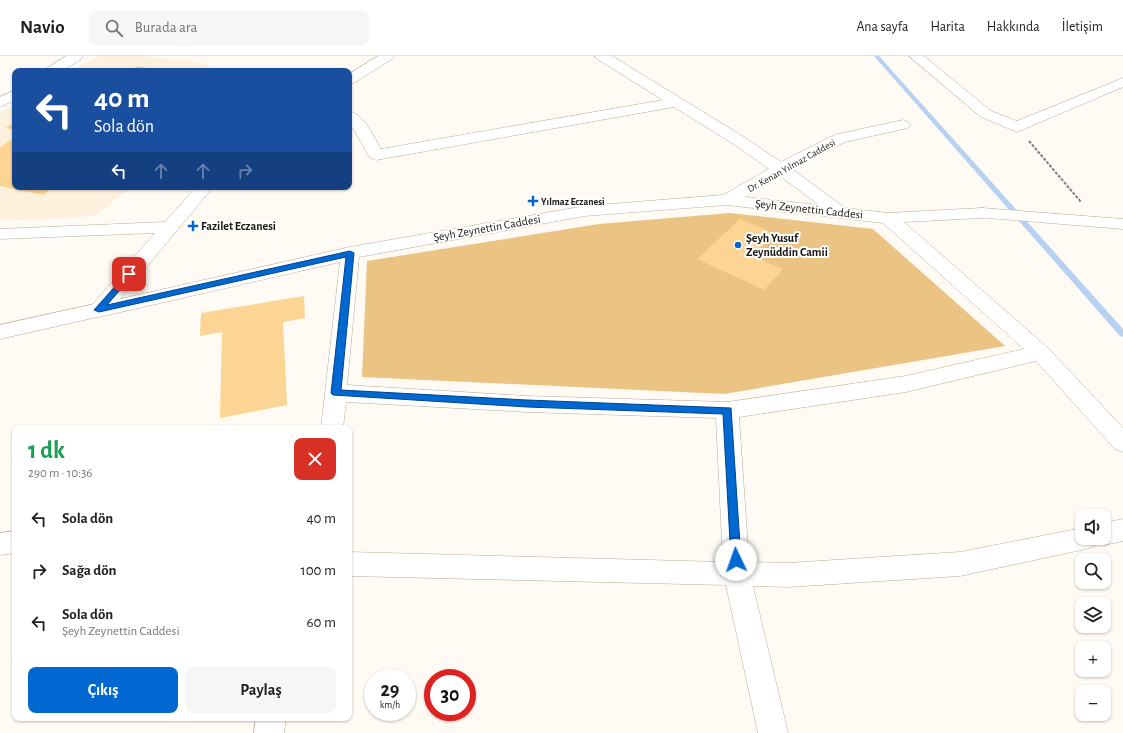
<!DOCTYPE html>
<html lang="tr">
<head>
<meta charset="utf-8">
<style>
	:root { --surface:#fff; --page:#f6f6f6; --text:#222; --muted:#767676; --line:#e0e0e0; --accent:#0268d1 }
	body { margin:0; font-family:"Alegreya Sans",sans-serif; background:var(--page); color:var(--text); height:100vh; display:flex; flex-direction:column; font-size:15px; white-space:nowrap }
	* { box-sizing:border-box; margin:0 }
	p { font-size:13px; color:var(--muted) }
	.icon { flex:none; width:22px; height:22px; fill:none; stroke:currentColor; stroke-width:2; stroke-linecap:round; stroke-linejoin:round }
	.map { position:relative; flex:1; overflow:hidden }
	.drawer { position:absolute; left:12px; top:369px; width:340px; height:296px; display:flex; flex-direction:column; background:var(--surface); border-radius:8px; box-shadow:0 1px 3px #0004 }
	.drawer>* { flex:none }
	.banner { position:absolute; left:12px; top:12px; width:340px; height:122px; border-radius:8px; box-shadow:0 1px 3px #0004; background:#1a4fa0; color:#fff; overflow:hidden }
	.tools { position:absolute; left:1075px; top:453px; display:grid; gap:8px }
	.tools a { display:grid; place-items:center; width:36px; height:36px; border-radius:8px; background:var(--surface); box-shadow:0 1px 3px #0004; font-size:20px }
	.speed { position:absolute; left:364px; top:613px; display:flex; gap:8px; font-size:20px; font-weight:700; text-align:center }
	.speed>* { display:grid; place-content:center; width:52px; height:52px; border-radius:50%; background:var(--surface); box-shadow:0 1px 3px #0004; line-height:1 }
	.speed small { font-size:10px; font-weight:400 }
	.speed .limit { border:6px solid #d22; background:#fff; color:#111 }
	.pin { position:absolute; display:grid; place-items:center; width:34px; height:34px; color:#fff; margin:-17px; border-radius:8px; box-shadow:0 2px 6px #0006 }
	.me { position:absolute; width:44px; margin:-22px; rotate:357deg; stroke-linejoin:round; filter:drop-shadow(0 0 3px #0008) }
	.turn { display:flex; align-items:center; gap:14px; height:84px; padding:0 16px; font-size:18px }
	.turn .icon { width:52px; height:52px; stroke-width:2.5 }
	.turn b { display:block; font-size:28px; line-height:34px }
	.lanes { display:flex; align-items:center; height:38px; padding:0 16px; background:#0003; justify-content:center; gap:20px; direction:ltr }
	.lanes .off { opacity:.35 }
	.round { display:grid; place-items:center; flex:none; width:42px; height:42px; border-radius:8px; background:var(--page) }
	.overview { display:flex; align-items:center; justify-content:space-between; height:68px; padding:0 16px }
	h1 { font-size:24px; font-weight:700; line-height:30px; color:#1e9e55 }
	.primary-button { display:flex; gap:8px; margin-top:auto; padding:8px 16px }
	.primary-button a { flex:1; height:46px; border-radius:8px; background:var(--accent); color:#fff; font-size:16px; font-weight:700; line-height:46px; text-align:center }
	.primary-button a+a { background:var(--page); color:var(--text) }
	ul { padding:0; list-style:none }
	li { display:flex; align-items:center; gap:12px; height:52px; padding:0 16px }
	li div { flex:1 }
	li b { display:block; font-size:15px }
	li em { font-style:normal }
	header { display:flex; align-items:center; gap:24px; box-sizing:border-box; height:56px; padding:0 20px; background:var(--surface); border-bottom:1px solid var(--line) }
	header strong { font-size:19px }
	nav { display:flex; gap:22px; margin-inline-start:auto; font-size:14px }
	.search { width:280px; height:36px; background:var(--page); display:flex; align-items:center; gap:10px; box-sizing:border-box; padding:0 14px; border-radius:8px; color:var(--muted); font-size:15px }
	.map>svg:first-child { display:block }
	.built { fill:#fdf0dd }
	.forest { fill:#ebc383 }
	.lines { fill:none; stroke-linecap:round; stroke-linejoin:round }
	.stream { fill:#b7d1f3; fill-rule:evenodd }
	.building { fill:#fcd493 }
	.minor-casing { stroke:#b6ac9b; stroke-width:1 }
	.major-casing { stroke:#b6ac9b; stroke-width:1 }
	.path { stroke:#837f78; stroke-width:2; stroke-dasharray:3 1.5; stroke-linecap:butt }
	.minor { fill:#fff; fill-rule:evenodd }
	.major { fill:#fff; fill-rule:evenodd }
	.route { fill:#0268d1; stroke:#014488 }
	.poi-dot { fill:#0268d1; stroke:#fff; stroke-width:1.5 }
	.labels { text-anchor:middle; stroke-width:4; stroke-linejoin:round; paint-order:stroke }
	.far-street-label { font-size:10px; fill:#1b1711; stroke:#fff }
	.far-poi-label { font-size:10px; font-weight:bold; fill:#1b1711; stroke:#fff; text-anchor:start }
	.street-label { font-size:12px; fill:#1b1711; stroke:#fff }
	.poi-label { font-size:12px; font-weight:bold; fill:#1b1711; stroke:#fff; text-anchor:start }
</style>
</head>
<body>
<header>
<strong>Navio</strong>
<div class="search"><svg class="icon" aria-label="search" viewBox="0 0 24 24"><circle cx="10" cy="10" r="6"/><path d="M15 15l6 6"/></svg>Burada ara</div>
<nav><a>Ana sayfa</a><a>Harita</a><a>Hakkında</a><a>İletişim</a></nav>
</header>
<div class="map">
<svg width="1123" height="677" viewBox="0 0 1123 677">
	<rect width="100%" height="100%" fill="#fffaf3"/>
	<!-- built -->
	<g class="built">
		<polygon points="101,0 140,0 200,6 219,15 71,15"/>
		<polygon points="15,47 15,131 130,131 96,160 0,165 0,57"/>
	</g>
	<!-- forest -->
	<polygon class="forest" points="730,157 873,173 1005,290 724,338 362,321 367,205 599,168"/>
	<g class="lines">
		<!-- stream -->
		<polygon class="stream" points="874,0 879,0 1123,273 1123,281 1120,280"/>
	</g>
	<!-- building -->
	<g class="building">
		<polygon points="137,10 159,14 159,15 131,15"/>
		<polygon points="15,66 15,74 5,72"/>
		<polygon points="15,81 15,131 54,131 43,139 0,130 0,91"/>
		<polygon points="740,163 775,178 753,200 783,213 764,234 697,203"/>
		<polygon points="304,240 305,262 283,266 287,349 220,362 222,276 200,280 201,257"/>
	</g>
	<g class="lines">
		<!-- minor casing -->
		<g class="minor-casing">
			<g id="minor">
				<polygon points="66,0 83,0 81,3 62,15 45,15 47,12"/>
				<polygon points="378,0 394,0 392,3 354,27 349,28 349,18"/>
				<path d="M595 0H612L744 81 781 106 834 79 903 64 908 66 911 69 908 72 845 86 792 113 845 152 888 157 982 152 988 153 991 157 988 161 982 162 904 166 1048 292 1123 372V396L1115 393 1036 305 906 336 739 361 749 506 788 507 960 496 1082 472V482H1104V467L1123 463V485L1104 489 1097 486 1095 490 1086 493 960 520 788 531 753 530 788 677H758L726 529 349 520V496L723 506 716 362 527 356 346 346 343 372H321L340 206 99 261 92 259 89 254 92 249 155 177 0 183V173L165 166 196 131H213L120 243 350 191 585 150 723 139 769 113 732 87 674 51 376 104 370 102 354 74 349 69V55C365 59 373 80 381 93L663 44 597 3ZM780 120 819 149 745 141ZM727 149 883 167 1024 293 906 320 727 346 527 340 347 329 359 201 585 160Z"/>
				<polygon points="909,0 924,0 991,55 1017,65 1123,22 1123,31 1017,76 981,61"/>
				<polygon points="15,34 15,44 0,51 0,41"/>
				<polygon points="15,475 15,497 0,499 0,477"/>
				<polygon points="256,662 286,662 284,677 254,677"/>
			</g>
		</g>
		<!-- major casing -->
		<g class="major-casing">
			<g id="major">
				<polygon points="982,152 1123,163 1123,173 976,161 973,157 976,153"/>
				<polygon points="99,247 106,249 109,254 106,259 0,283 0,269"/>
			</g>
		</g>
		<!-- path -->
		<polyline class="path" points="1029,85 1081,146"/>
		<!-- minor -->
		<use href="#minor" class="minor"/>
		<!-- major -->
		<use href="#major" class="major"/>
	</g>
	<!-- route -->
	<polygon class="route" points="350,195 354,197 341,334 527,344 731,352 741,504 740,507 736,508 732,507 731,504 723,358 527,351 333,339 331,337 346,201 99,256 94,254 127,217 129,216 133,218 132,220 107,249"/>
	<!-- markers -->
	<g class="poi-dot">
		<path d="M531 139h4v4h4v4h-4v4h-4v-4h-4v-4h4z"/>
		<path d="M191 164h4v4h4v4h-4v4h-4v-4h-4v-4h4z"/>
		<circle cx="738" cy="189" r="4"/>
	</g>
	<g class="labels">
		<!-- far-street labels -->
		<g class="far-street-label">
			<text transform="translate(791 109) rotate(-29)" y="4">Dr. Kenan Yılmaz Caddesi</text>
		</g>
		<!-- far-poi labels -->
		<g class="far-poi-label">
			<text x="541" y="149">Yılmaz Eczanesi</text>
		</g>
		<!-- street labels -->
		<g class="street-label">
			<text transform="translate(809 153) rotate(6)" y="4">Şeyh Zeynettin Caddesi</text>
			<text transform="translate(487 172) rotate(-10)" y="4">Şeyh Zeynettin Caddesi</text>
		</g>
		<!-- poi labels -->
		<g class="poi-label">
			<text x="201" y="174">Fazilet Eczanesi</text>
			<text x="746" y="186">Şeyh Yusuf<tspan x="746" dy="14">Zeynüddin Camii</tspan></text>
		</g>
	</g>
</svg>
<div class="tools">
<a><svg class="icon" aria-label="sound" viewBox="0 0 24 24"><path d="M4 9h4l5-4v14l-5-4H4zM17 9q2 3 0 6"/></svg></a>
<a><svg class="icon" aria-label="search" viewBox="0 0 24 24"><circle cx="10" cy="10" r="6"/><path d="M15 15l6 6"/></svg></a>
<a><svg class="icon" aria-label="layers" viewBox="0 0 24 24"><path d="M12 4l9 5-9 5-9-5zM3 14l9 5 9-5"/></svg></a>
<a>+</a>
<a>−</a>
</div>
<div class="speed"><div>29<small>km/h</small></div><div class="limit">30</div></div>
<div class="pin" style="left:129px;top:218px;background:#d93025"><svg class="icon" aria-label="arrive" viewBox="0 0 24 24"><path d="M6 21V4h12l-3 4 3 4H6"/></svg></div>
<svg class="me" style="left:736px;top:504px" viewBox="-20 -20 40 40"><circle r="19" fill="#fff"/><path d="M0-13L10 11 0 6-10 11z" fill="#0268d1"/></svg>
<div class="banner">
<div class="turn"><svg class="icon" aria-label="left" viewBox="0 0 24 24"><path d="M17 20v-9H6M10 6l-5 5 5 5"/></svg><div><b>40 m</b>Sola dön</div></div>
<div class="lanes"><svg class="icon" aria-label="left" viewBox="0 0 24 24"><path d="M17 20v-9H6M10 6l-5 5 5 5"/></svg><svg class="icon off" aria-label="ahead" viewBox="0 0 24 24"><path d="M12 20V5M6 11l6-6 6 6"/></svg><svg class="icon off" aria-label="ahead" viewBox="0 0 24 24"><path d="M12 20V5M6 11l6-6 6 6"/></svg><svg class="icon off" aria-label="right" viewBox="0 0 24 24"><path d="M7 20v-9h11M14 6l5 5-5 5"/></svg></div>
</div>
<section class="drawer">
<div class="overview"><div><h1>1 dk</h1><p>290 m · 10:36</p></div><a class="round" style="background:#d93025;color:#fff"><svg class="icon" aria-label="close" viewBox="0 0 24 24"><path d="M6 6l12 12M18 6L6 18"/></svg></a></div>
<ul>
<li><svg class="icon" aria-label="left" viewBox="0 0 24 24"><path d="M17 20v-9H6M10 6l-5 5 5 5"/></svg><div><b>Sola dön</b></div><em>40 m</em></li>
<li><svg class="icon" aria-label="right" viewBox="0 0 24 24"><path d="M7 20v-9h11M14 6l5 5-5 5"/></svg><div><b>Sağa dön</b></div><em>100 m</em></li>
<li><svg class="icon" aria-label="left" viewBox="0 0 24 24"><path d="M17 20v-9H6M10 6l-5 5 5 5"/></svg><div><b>Sola dön</b><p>Şeyh Zeynettin Caddesi</p></div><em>60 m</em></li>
</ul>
<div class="primary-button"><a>Çıkış</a><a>Paylaş</a></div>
</section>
</div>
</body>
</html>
